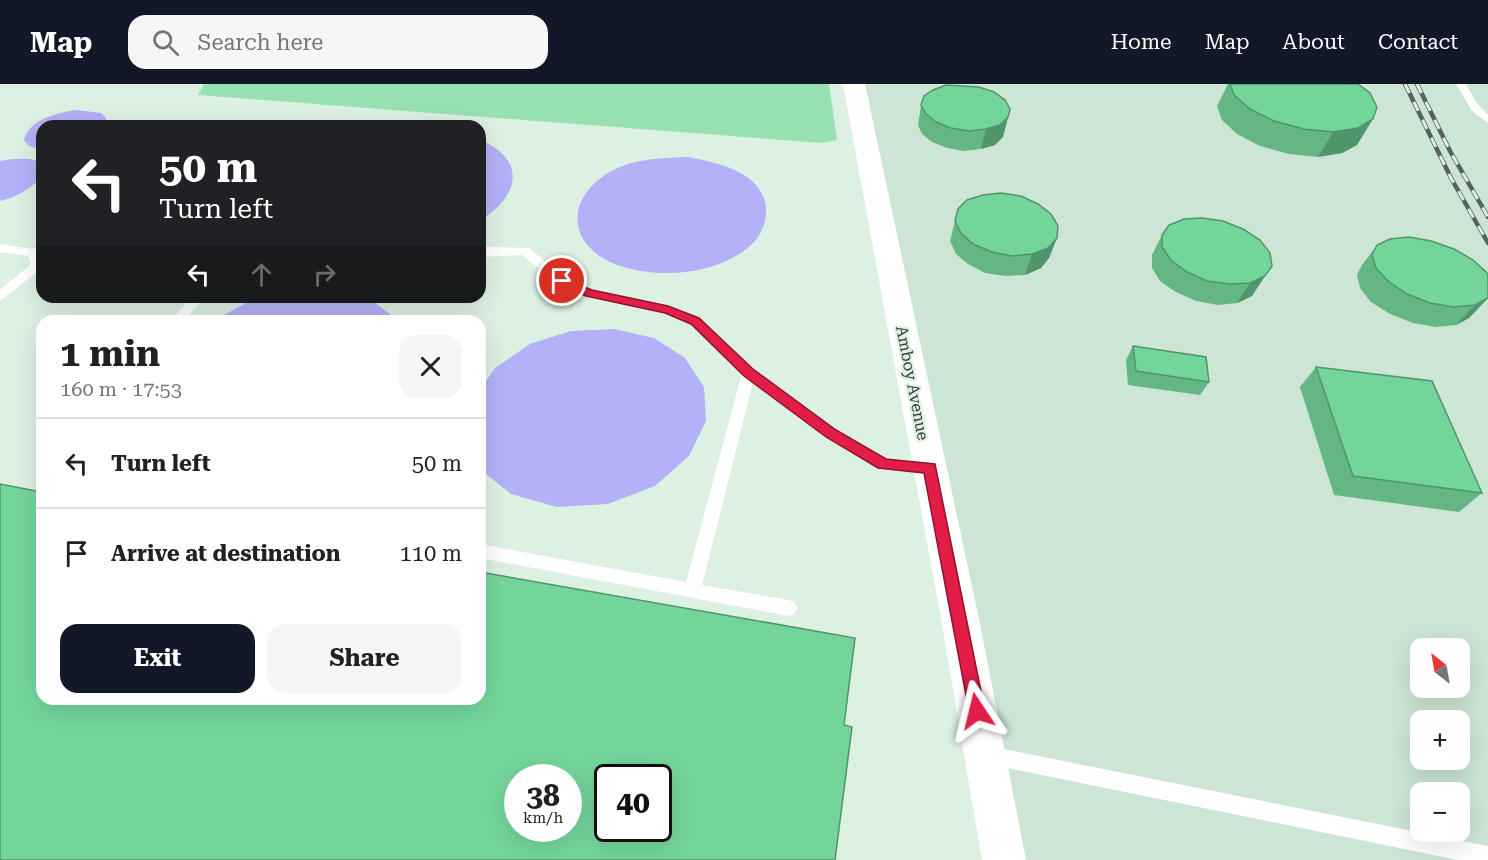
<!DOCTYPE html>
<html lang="en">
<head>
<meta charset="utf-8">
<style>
	:root { --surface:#fff; --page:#f6f6f6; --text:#202124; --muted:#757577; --line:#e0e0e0; --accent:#111827 }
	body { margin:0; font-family:"Roboto Serif",serif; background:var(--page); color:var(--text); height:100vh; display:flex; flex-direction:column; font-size:22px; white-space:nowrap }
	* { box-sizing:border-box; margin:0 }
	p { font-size:20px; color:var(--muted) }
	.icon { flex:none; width:33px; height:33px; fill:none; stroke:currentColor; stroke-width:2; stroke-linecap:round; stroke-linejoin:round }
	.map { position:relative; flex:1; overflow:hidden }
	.drawer { position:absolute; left:36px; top:231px; width:450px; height:390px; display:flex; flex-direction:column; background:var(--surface); border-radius:18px; box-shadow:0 6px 24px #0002 }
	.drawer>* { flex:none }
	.hud { position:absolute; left:36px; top:36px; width:450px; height:183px; border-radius:18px; box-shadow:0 6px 24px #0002; background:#202124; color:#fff; overflow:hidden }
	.needle { width:39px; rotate:329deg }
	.controls { position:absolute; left:1410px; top:554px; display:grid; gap:12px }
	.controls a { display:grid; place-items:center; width:60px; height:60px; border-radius:12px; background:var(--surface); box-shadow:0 6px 24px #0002; font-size:30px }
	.speed { position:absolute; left:504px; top:680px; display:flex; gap:12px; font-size:30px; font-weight:700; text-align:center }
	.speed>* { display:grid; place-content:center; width:78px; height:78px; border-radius:50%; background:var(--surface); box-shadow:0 6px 24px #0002; line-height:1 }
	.speed small { font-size:15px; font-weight:400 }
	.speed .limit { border:3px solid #111; border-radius:9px; background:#fff; color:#111 }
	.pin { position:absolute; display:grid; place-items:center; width:51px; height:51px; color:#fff; margin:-26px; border:3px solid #fff; border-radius:50%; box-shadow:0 2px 6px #0007 }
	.me { position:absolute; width:66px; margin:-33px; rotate:350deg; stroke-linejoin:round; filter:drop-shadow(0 0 4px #0008) }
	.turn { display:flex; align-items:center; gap:21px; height:126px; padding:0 24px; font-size:27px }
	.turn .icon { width:78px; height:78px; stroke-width:2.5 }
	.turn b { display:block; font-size:42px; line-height:51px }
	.lanes { display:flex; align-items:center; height:57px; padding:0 24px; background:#0003; justify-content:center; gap:30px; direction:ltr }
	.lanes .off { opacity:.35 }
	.round { display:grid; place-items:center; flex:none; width:63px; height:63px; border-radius:18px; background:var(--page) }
	.summary { display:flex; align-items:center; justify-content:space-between; height:102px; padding:0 24px }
	h1 { font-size:36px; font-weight:700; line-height:45px }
	.action { display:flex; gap:12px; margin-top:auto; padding:12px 24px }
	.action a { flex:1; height:69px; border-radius:18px; background:var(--accent); color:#fff; font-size:24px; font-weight:700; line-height:69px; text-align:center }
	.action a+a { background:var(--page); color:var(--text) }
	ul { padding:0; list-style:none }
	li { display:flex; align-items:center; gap:18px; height:90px; padding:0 24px; border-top:2px solid var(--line) }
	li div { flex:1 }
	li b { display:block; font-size:22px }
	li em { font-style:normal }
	header { display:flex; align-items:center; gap:36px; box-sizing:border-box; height:84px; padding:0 30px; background:var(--accent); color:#fff }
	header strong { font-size:28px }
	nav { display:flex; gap:33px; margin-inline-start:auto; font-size:21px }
	.search { width:420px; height:54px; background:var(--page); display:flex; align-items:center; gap:15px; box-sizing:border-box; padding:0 21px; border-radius:18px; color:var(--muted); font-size:22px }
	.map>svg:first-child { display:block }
	.built { fill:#cce5d4; fill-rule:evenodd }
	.green { fill:#98e1b3 }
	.water { fill:#b3b2f9 }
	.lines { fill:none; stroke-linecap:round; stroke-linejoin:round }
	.service { fill:#fff; fill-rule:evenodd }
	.tertiary { fill:#fff; fill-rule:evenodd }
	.rail-casing { stroke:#58625b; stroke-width:4.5 }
	.rail { stroke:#ddf1e3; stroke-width:3; stroke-dasharray:10; stroke-linecap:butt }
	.wall { fill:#64b785 }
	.shaded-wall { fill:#51956c }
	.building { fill:#74d59b; stroke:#51956c; stroke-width:1.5; fill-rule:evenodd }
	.route { fill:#e11d48; stroke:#92132f; stroke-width:1.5 }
	.labels { text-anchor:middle; stroke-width:4.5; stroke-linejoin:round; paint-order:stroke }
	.street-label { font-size:16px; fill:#303732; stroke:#ddf1e3 }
</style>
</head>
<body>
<header>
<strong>Map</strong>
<div class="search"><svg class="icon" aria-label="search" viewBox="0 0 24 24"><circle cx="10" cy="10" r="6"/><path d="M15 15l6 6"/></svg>Search here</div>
<nav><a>Home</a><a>Map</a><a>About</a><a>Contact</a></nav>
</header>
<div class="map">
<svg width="1488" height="776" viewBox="0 0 1488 776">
	<rect width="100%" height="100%" fill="#ddf1e3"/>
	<!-- built -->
	<path class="built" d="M847 0H1488V776H999ZM1420 564H1460V603H1420ZM1420 636H1460V675H1420ZM1420 708H1460V747H1420Z"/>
	<!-- green -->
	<polygon class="green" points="204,0 829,0 837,56 822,59 198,11"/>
	<!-- water -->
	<g class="water">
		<path d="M77 26 101 29 106 34 105 42H42V66L29 62 24 56C29 35 57 29 77 26Z"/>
		<path d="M480 56C527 75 520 113 480 136Z"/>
		<path d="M688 73C718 79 761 87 766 123 767 134 763 148 755 157 723 191 659 196 617 181 560 159 568 105 620 83 642 74 665 74 688 73Z"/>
		<path d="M13 75C30 75 42 72 42 93 30 105 17 113 0 117V77Z"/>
		<polygon points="266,213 367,213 391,231 393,237 213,237 246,219"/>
		<polygon points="614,245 654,254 685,274 704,303 706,337 689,372 655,402 608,420 557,423 511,410 480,385 480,306 495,284 530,260 571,247"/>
	</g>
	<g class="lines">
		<!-- service -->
		<g class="service">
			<polygon points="1456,0 1466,0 1476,18 1488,31 1488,39 1472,27"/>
			<polygon points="0,160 32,165 42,163 42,171 39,171 42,184 0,217 0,206 31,180 28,172 0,168"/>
			<polygon points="487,163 529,164 566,194 593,206 668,222 700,234 754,285 836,346 886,374 930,378 935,380 937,384 935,388 930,390 878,384 826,354 753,298 702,501 789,516 795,519 797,524 795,529 789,532 480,474 480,460 686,498 742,289 690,240 665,230 586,212 558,200 522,171 480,173 480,165"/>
			<polygon points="192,213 205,213 184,237 170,237"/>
			<polygon points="988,662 1488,762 1488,776 1458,776 988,680 981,678 979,671 981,664"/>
		</g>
		<!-- tertiary -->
		<polygon class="tertiary" points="843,0 865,0 980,540 1026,776 982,776 942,540"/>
		<!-- rail casing -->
		<g class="rail-casing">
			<g id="rail">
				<polyline points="1405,0 1451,94 1488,159"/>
				<polyline points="1417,0 1450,67 1488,133"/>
			</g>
		</g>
		<!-- rail -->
		<use href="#rail" class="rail"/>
	</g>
	<!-- wall -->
	<g class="wall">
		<polygon points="1228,0 1358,0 1357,61 1342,69 1318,73 1289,70 1260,62 1237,50 1222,36 1217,22"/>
		<polygon points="921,21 1008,33 1003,53 995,61 981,65 964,67 947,64 932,58 922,50 918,41"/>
		<polygon points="958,125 1057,154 1049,174 1041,184 1025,191 1006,192 985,189 968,180 956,170 950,157"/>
		<polygon points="1162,151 1270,169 1252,212 1237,219 1218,221 1196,217 1176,208 1160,197 1152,184 1152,171"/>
		<polygon points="1377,161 1488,214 1469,234 1456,241 1436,243 1413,239 1390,230 1371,218 1360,204 1357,191 1362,181"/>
		<polygon points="1133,262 1209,298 1200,311 1128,301 1126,276"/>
		<polygon points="1316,283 1482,409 1459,428 1334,411 1300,303"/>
	</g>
	<!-- shaded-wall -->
	<g class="shaded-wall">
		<polygon points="1008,33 1003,53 995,61 981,65 986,45"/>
		<polygon points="1373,35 1357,61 1342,69 1318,73 1333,48"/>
		<polygon points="1057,154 1049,174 1041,184 1025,191 1032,170"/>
		<polygon points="1265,192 1252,212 1237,219 1250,199"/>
		<polygon points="1488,214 1469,234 1456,241 1475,221"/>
	</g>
	<!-- building -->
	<g class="building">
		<polygon points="1230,0 1358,0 1370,9 1377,23 1373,35 1358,44 1333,48 1304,45 1274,37 1250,25 1234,11"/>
		<polygon points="946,1 979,3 994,8 1005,16 1010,25 1008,33 1000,41 986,45 969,47 951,44 936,38 926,30 921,21 924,12 933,6"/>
		<polygon points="1001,109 1021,112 1038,120 1051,130 1058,142 1057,154 1048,164 1032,170 1012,172 992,168 973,160 961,149 955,137 958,125 967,116 983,111"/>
		<polygon points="1202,134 1223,137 1243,145 1260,156 1270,169 1272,182 1265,192 1250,199 1230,200 1207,197 1187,188 1171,176 1162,163 1162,151 1169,141 1184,135"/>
		<polygon points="1409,153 1431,157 1454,165 1473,176 1487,189 1488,192 1488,214 1475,221 1454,223 1430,219 1407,210 1388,197 1376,184 1372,171 1377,161 1390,155"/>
		<polygon points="1133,262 1206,273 1209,298 1136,287"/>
		<polygon points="1316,283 1432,297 1482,409 1353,392"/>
		<path d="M0 400 42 408V615H480V488L855 554 844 641 852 643 835 776H0ZM518 693H568V744H518ZM608 693H658V744H608Z"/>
	</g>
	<!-- route -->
	<polygon class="route" points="562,194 592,206 668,222 699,234 753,285 836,346 886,375 935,380 985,627 983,633 977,635 971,633 969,627 924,389 878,384 826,353 744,292 691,240 665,229 586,212 558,200 558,195"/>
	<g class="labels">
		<!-- street labels -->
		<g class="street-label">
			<text transform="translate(913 299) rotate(79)" y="6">Amboy Avenue</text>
		</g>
	</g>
</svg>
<div class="controls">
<a><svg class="needle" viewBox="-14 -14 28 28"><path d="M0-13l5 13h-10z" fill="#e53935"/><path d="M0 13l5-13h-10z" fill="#757577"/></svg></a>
<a>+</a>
<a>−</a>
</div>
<div class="speed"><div>38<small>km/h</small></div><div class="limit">40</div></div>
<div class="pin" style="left:562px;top:197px;background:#d93025"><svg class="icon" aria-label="arrive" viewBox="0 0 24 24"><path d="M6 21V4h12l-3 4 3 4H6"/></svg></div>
<svg class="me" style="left:977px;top:627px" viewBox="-20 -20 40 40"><path d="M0-17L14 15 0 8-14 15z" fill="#e11d48" stroke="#fff" stroke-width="4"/></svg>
<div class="hud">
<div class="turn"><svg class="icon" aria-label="left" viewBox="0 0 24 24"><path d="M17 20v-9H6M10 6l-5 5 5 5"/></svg><div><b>50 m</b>Turn left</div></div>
<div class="lanes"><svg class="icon" aria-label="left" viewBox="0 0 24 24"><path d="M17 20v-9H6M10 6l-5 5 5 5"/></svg><svg class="icon off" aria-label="ahead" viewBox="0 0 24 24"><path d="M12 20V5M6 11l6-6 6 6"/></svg><svg class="icon off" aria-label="right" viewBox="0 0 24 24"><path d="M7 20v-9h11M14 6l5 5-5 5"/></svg></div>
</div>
<section class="drawer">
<div class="summary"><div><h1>1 min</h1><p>160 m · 17:53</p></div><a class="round"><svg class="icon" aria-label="close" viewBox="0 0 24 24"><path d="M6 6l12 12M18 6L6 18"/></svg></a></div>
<ul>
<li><svg class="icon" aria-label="left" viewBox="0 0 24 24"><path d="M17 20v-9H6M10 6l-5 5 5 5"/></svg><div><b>Turn left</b></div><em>50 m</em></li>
<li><svg class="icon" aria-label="arrive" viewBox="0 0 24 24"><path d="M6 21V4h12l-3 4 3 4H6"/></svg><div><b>Arrive at destination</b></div><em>110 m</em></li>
</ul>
<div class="action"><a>Exit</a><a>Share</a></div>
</section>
</div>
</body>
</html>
